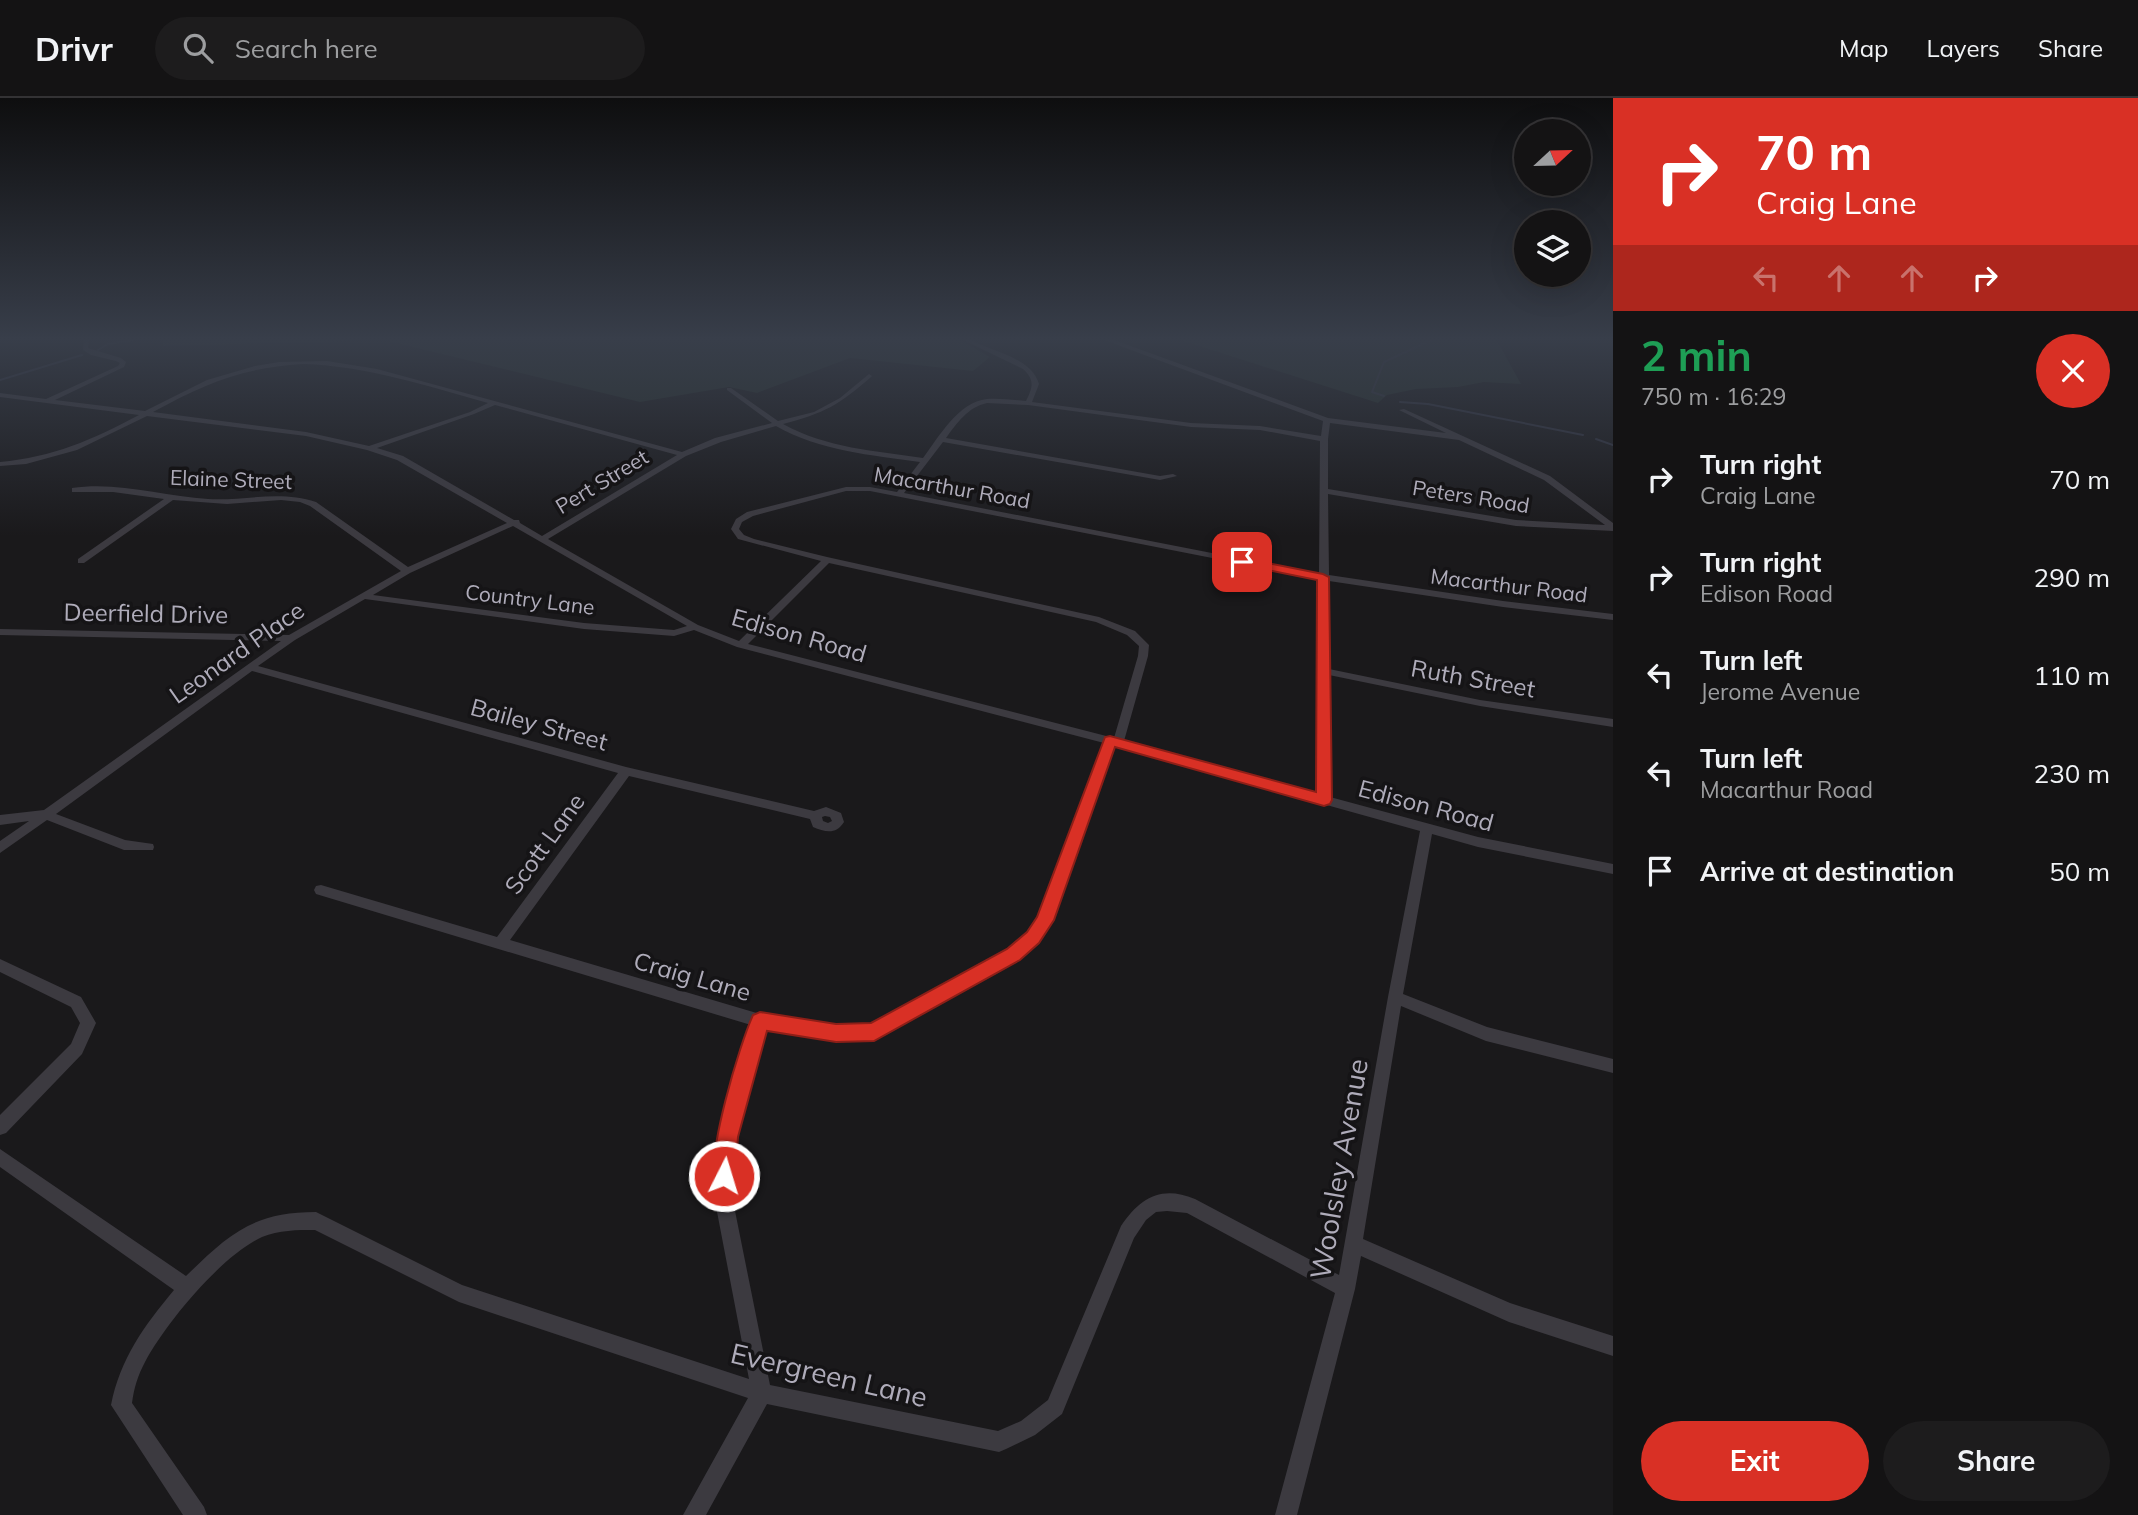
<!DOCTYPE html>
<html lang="en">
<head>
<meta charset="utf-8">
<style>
	:root { --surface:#141314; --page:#1d1c1d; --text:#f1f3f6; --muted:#9d9ea0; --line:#333234; --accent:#d93025 }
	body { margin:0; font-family:Mulish,sans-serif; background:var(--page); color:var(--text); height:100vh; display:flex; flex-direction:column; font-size:26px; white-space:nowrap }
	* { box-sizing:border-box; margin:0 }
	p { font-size:23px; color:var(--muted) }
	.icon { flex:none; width:38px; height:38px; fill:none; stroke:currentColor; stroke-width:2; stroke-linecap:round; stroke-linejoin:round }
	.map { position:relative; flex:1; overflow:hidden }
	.side { display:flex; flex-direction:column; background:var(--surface); width:525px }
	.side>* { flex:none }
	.guide { background:#d93025; color:#fff; overflow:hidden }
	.needle { width:46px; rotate:68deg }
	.tools { position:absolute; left:1514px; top:21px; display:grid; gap:14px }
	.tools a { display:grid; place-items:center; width:77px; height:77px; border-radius:50%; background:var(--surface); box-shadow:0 7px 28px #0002,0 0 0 2px var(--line); font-size:35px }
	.pin { position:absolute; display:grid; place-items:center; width:60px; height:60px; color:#fff; margin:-30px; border-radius:14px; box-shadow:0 4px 10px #0006 }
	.me { position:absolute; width:77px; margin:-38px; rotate:5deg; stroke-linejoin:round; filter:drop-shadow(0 0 5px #0008) }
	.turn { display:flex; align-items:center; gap:24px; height:147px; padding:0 28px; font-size:32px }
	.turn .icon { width:91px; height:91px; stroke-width:2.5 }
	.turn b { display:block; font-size:49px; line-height:60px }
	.lanes { display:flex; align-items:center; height:66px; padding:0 28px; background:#0003; justify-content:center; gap:35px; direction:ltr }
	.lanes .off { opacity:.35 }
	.round { display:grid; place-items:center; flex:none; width:74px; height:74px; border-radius:37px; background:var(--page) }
	.summary { display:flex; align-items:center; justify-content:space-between; height:119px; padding:0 28px }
	h1 { font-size:42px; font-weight:700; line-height:52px; color:#1e9e55 }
	.action { display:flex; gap:14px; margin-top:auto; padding:14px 28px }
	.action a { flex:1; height:80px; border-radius:42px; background:var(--accent); color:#fff; font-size:28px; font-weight:700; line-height:80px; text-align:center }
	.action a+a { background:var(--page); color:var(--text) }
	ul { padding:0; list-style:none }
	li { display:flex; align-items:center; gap:21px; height:98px; padding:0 28px }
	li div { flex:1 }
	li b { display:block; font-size:26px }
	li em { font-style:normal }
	header { display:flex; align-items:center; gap:42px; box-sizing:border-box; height:98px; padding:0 35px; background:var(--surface); border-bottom:2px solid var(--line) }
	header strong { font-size:33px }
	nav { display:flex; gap:38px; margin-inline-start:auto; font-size:24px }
	.search { width:490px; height:63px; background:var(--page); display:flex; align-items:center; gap:18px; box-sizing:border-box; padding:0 24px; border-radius:38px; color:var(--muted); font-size:26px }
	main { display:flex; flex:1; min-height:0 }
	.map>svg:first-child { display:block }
	.green { fill:#252e2a }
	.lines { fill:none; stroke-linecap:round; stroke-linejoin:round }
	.stream { stroke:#313340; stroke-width:2 }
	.minor { fill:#3c3a40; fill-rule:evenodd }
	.route { fill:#d93025; stroke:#8d1f18; stroke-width:2 }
	.labels { text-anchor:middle; stroke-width:7; stroke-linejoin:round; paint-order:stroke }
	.far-street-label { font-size:21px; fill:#afacba; stroke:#151416 }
	.street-label { font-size:24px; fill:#afacba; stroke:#151416 }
	.near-street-label { font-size:28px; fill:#afacba; stroke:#151416 }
</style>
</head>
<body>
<header>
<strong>Drivr</strong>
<div class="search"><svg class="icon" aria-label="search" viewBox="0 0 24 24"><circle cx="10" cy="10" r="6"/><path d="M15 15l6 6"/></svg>Search here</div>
<nav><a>Map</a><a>Layers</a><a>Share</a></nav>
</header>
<main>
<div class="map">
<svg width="1613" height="1417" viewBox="0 0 1613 1417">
	<rect width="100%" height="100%" fill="#1a191b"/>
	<!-- green -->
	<g class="green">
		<polygon points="163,239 955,239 990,259 973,273 850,260 757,295 729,289 640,304 384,242 163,248"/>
		<polygon points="1171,239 1495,239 1521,286 1484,284 1458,289 1416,291 1387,297 1378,305"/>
	</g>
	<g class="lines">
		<!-- stream -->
		<g class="stream">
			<polyline points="98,252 108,246 151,239"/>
			<polyline points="0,282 82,257"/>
			<polyline points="1384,298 1372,294 1384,264 1438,239"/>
			<polyline points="1400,304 1428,306 1583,337"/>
			<polyline points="1596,341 1613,347"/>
		</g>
		<!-- minor -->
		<g class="minor">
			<path d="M84 239H90L88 250 121 260 126 264 124 269 55 302 145 313 207 282 255 268 279 264 327 263 377 271 682 354 715 340 772 325 727 292V290H731L778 323 814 314 840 300 869 276 872 278 871 279C839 307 825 315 783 326 826 350 876 353 923 360 939 339 958 304 987 301 999 300 1013 302 1026 303 1033 289 1035 282 1023 271L957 239H965C988 253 1031 258 1039 286L1032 304 1191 325 1260 328 1321 338 1323 323 1096 239H1106L1328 320 1446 335 1399 312 1404 311 1550 378 1613 425V433L1516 428 1328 396 1329 477 1503 503 1613 516V522L1503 509 1329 483V571L1480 602 1613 621V629L1480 608 1329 577 1330 699 1478 739 1613 766V776L1478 749 1432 736 1403 896 1487 929 1613 961V975L1486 943 1401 908 1363 1141 1510 1205 1613 1238V1258L1509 1224 1361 1158 1355 1191 1297 1417H1275L1335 1195 1187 1115 1167 1113 1156 1114 1146 1122 1134 1140 1062 1316 1035 1337 1006 1351 999 1354 767 1306 706 1417H683L748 1300 459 1204 315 1132C297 1132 279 1132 262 1139 221 1158 166 1225 145 1264 138 1277 134 1290 132 1305L204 1409 207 1417H183L111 1307C120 1261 144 1228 174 1192L0 1069V1051L186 1178C229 1136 253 1114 316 1114L462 1187 749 1281 714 1098 719 1039 751 927 316 796 314 792 316 788 321 787 497 839 618 675 252 573 56 716 125 742 153 746 154 749 153 752H124L47 722 0 755V743L29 723 0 727V717L44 712 281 543 0 537V531L289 537 401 473 310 408 300 404 281 402 227 406 173 402 84 465H78V461L164 401 113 394H72V390C117 383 163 398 208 401 245 403 280 392 316 404L408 469 507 425 397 362 367 352 306 338 147 318 77 352 26 366 0 368V364C53 359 92 342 139 317L0 299V295L46 301 118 268 120 265 116 263 91 257 83 252ZM303 266C367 268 427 288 488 305L470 314 369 348 306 334 153 314C206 285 242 270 303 266ZM987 305 1028 307 1191 329 1260 332 1320 343 1319 476 904 395 943 344 1160 382 1177 378 1173 376 1160 378 946 340C957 325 968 309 987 305ZM495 307 677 357 542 438 520 425 519 422H514L403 358 377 350 474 316ZM1330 325 1459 342 1544 382 1605 427 1516 422 1328 391V341ZM776 328C820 353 871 357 920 364L897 394 870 389H846L747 414 736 421 731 431 738 441 821 463 739 543 698 527 548 441 686 358 721 344ZM846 393H870L1319 481 1318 696 1124 643 1148 558 1149 547 1135 533 1099 519 827 459 754 441 744 437 739 431 742 424 753 418ZM513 428 687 528 674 532 584 525 373 497 410 475ZM829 465 1096 524 1127 537 1139 548 1138 558 1114 640 748 546ZM365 501 584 531 674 538 694 532 737 549 1104 645 1039 820 1028 836 1009 852 872 927 836 928 760 916 510 842 629 678 810 721 813 729C825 734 836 737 844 724L841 715 826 709 814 713 626 669 258 568 295 542ZM1114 648 1420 733 1388 899 1339 1177 1195 1101C1161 1087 1140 1100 1121 1128L1048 1302 1021 1323 998 1333 770 1287 732 1098 735 1039 765 931 836 942 874 941 1019 860 1038 844 1052 822ZM825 718 830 719 832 723 828 725 823 723 822 719Z"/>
			<polygon points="0,861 81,899 96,925 82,956 6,1035 0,1037 0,1017 71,946 80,925 71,909 0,874"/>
		</g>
	</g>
	<!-- sky -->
	<linearGradient id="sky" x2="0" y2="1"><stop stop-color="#0e0e0f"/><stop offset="0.55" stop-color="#383e4a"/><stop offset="1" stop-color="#383e4a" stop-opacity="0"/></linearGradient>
	<rect width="1613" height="438" fill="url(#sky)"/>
	<!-- route -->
	<path class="route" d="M1242 460 1323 476 1329 479 1332 702 1330 706 1324 708 1115 649 1054 822 1039 845 1020 862 874 943 836 944 767 933 738 1039 735 1078 732 1086 724 1090 716 1086C705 1060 740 945 753 917L760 914 836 926 871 925 1007 851 1027 834 1037 819 1105 639 1110 638 1316 694 1317 482 1238 466V461Z"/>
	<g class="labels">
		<!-- far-street labels -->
		<g class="far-street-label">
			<text transform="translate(231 382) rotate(2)" y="7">Elaine Street</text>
			<text transform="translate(602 384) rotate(-31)" y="7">Pert Street</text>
			<text transform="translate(952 390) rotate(10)" y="7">Macarthur Road</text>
			<text transform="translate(1471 399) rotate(9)" y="7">Peters Road</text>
			<text transform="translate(1509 488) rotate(7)" y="7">Macarthur Road</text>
			<text transform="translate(530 502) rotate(7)" y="7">Country Lane</text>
		</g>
		<!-- street labels -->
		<g class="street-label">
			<text transform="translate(146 516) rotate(1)" y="8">Deerfield Drive</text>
			<text transform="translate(799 538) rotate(16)" y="8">Edison Road</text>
			<text transform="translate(237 555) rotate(-35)" y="8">Leonard Place</text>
			<text transform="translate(1473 581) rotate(10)" y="8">Ruth Street</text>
			<text transform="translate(539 627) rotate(15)" y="8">Bailey Street</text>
			<text transform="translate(1426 708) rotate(15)" y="8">Edison Road</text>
			<text transform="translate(545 746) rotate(-54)" y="8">Scott Lane</text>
			<text transform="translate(692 879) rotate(16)" y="8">Craig Lane</text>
		</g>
		<!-- near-street labels -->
		<g class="near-street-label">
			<text transform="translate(1339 1071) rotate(-80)" y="10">Woolsley Avenue</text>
			<text transform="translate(829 1277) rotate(13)" y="10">Evergreen Lane</text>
		</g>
	</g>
</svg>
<div class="tools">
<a><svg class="needle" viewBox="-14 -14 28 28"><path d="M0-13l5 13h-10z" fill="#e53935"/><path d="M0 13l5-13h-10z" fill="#9d9ea0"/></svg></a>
<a><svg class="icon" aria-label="layers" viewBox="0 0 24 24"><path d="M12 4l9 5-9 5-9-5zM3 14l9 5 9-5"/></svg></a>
</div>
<div class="pin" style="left:1242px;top:464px;background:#d93025"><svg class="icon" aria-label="arrive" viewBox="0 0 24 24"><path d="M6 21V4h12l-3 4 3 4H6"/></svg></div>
<svg class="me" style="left:724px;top:1078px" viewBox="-20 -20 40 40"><circle r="17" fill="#d93025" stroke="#fff" stroke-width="3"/><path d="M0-11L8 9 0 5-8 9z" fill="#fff"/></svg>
</div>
<section class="side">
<div class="guide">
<div class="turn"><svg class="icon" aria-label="right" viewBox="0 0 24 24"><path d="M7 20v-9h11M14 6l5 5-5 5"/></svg><div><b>70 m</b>Craig Lane</div></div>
<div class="lanes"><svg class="icon off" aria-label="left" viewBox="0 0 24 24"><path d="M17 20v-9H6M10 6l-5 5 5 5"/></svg><svg class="icon off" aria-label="ahead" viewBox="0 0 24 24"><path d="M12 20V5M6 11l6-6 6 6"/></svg><svg class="icon off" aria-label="ahead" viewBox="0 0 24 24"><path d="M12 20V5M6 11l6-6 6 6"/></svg><svg class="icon" aria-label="right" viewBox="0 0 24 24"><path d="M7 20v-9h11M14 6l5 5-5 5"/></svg></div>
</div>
<div class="summary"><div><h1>2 min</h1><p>750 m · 16:29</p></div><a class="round" style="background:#d93025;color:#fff"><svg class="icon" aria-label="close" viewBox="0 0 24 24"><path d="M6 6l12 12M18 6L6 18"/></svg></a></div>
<ul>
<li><svg class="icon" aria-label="right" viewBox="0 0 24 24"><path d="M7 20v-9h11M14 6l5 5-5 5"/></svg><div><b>Turn right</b><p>Craig Lane</p></div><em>70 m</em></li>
<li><svg class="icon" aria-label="right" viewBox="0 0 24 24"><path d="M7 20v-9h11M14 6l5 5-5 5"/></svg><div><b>Turn right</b><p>Edison Road</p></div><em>290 m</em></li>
<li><svg class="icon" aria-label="left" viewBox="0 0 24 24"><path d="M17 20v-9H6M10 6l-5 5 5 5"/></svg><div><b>Turn left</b><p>Jerome Avenue</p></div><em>110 m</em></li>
<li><svg class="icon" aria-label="left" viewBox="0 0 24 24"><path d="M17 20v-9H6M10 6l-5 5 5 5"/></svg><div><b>Turn left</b><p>Macarthur Road</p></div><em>230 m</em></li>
<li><svg class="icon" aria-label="arrive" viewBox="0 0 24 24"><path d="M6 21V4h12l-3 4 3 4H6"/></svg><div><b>Arrive at destination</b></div><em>50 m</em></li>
</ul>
<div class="action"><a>Exit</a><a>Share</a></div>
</section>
</main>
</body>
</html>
